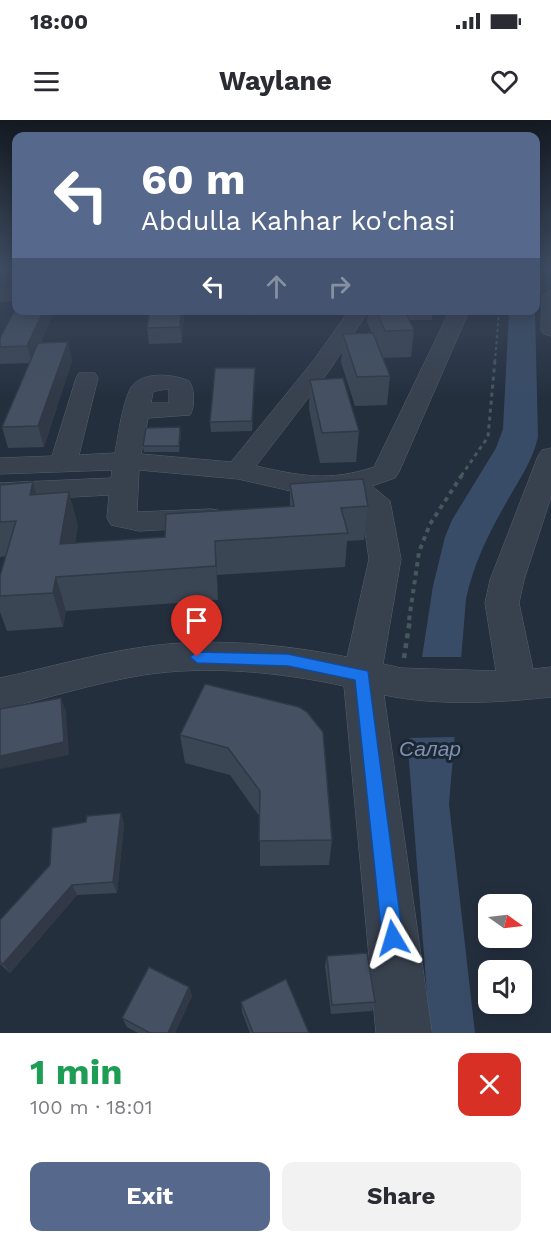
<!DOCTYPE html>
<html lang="en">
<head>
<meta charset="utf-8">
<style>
	:root { --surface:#fff; --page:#f2f2f3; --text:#2b2b33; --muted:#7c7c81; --accent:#56698c }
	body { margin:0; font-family:"Work Sans",sans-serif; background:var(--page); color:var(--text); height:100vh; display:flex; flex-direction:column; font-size:22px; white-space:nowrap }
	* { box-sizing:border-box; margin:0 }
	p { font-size:20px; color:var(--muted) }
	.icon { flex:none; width:33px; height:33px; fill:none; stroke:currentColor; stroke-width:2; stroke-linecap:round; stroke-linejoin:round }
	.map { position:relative; height:913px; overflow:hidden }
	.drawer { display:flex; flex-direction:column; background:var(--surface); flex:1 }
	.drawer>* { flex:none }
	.top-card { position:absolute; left:12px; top:12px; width:528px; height:183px; border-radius:12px; box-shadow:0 3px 15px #0003; background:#56698c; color:#fff; overflow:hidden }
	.needle { width:39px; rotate:104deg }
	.fabs { position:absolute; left:478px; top:774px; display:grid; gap:12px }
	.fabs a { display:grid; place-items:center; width:54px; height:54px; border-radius:12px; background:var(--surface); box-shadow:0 3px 15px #0003; font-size:30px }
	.pin { position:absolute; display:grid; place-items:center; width:51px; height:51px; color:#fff; margin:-62px -26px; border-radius:50% 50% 50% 0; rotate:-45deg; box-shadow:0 0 6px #0007 }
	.pin .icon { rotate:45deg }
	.me { position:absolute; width:66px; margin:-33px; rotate:353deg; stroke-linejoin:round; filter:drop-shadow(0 0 4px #0008) }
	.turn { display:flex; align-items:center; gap:21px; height:126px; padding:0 30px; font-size:27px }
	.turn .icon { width:78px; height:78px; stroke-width:2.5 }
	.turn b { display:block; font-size:42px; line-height:51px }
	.lanes { display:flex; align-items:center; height:57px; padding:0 30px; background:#0003; justify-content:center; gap:30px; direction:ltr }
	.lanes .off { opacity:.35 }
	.round { display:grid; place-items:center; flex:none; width:63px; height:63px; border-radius:12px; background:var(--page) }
	.overview { display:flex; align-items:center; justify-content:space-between; height:102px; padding:0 30px }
	h1 { font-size:36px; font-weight:700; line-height:45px; color:#1e9e55 }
	.button { display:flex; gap:12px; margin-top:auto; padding:12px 30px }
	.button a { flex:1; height:69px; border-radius:12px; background:var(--accent); color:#fff; font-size:24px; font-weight:700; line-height:69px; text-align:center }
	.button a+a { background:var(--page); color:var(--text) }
	.status { display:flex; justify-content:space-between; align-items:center; height:42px; padding:0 30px; background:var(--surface); direction:ltr }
	.status svg { height:16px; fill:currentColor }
	header { display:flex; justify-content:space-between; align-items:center; height:78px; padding:0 30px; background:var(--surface); font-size:27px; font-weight:700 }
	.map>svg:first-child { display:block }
	.water { fill:#394c67 }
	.pier { fill:#242f3e }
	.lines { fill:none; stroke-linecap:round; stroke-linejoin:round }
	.minor-casing { stroke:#565f6c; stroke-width:1 }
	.path-far3 { stroke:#44595c; stroke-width:2; stroke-dasharray:3 3; stroke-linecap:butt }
	.path-far2 { stroke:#44595c; stroke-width:3; stroke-dasharray:4 4; stroke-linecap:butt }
	.path-far1 { stroke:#44595c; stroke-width:4; stroke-dasharray:4.5 4.5; stroke-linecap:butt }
	.path { stroke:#44595c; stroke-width:4.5; stroke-dasharray:5 5; stroke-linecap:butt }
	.minor { fill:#38414e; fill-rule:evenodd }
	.wall { fill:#3b4654 }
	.shaded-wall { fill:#303945 }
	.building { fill:#455162; stroke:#303945; stroke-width:1.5 }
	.route { fill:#1a73e8; stroke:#114b97; stroke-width:1.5 }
	.labels { text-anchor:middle; stroke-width:6; stroke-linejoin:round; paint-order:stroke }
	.near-water-label { font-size:21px; font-style:italic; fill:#7c92b1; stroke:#1d2633 }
</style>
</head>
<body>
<div class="status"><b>18:00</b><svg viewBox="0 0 49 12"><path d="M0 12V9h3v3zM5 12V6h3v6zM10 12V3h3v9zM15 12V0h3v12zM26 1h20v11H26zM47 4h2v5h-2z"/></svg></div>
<header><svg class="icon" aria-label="menu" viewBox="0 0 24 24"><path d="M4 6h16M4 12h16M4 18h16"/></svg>Waylane<svg class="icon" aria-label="heart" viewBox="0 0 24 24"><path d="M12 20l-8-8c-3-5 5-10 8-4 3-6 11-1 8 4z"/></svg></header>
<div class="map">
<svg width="551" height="913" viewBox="0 0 551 913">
	<rect width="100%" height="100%" fill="#242f3e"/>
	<!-- water -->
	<path class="water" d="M509 191H535L538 317C533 339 521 357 510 376 491 409 474 441 466 479L449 684 475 913H430L408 628 433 466 445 417 452 400 496 328 503 309Z"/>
	<!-- pier -->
	<polygon class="pier" points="420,537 463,537 456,617 406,618"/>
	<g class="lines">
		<!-- minor casing -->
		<g class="minor-casing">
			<g id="minor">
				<polygon points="0,169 16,170 16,180 0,181"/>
				<polygon points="551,171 551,216 544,214 541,210 542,177"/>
				<path d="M350 190H369L329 251 256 346C301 356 329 362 374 347L447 196 444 190H463L467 196 399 352 395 358 372 366 390 381 401 439 383 544 401 548 496 551 485 483 490 460 538 336 542 330 551 328V377L524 460 519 483 533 549 551 547V577C497 583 437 586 384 575L432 913H376L344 566C279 552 209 545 143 555 95 563 47 578 0 590V558C47 548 95 534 143 527 210 517 281 524 347 537L369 439 361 385 344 373 304 374 238 359 139 350 137 392 211 389 222 391 226 398 222 405 211 407 139 411 111 405 107 398 109 375 0 381V363L111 358 112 350 0 354V338L52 336 76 258 79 253H95L98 258 79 335 115 333C118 316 123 279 132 266 144 251 174 254 189 261 195 269 195 287 190 295L148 298 141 334 231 342 313 241ZM166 269H169V283H151L153 272Z"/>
			</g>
		</g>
		<!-- path-far3 -->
		<polyline class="path-far3" points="495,242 499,190"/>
		<!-- path-far2 -->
		<polyline class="path-far2" points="461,356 488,317 495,240"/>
		<!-- path-far1 -->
		<polyline class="path-far1" points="409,500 419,432 430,404 462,355"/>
		<!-- path -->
		<polyline class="path" points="404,538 410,499"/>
		<!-- minor -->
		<use href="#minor" class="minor"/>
	</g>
	<!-- wall -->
	<g class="wall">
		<polygon points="16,190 55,190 41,222 72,241 44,327 8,328 2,307 29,243 0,244 0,218"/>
		<polygon points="150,190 184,190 182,223 149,224 147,208"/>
		<polygon points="368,190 433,190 432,200 409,200 414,210 411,237 383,238 390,256 387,285 355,286 341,242 343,214 372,213 367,202"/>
		<polygon points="255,248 252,311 211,312 210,302"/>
		<polygon points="310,260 359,311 356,342 320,343 309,289"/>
		<polygon points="180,307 181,313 179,332 144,332 143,326"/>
		<polygon points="290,364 368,386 364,420 347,421 345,447 217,455 218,480 66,491 63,507 7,511 0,492 0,476 6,436 0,437 0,365 36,374 78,405 75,423 165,417 290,387"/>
		<polygon points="205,564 332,720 329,745 260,746 260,697 230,655 185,643 180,615"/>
		<polygon points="121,693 124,705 117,773 77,775 10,853 0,844 0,800 50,745 86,702"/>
		<polygon points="327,836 375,882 372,891 331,894 325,846"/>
		<polygon points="189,867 192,876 175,913 138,913 127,907 122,898"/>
		<polygon points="241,882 309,913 250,913 242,892"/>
	</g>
	<!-- shaded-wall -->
	<g class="shaded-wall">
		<polygon points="44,190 55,190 32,243 27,226"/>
		<polygon points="181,190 184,190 182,223 180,207"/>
		<polygon points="68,222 72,241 44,327 38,306"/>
		<polygon points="255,248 255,257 252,311 252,301"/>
		<polygon points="180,307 181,313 179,332 179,326"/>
		<polygon points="33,362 42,395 30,375"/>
		<polygon points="69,372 78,405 70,456 60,424"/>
		<polygon points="215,421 217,455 218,480 216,446"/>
		<polygon points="56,457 66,491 63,507 53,473"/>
		<polygon points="61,578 66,591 69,635 0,649 0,636"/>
		<polygon points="121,693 124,705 117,773 113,762"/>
		<polygon points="72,765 77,775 10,853 3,844"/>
		<polygon points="189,867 192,876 175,913 168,913"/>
	</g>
	<!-- building -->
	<g class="building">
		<polygon points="16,188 16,190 44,190 27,226 0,227 0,218"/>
		<polygon points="150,190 181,190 180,207 147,208"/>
		<polygon points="376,190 404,190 414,210 385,211"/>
		<polygon points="373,213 390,256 357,257 343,214"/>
		<polygon points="68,222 38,306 2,307 38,223"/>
		<polygon points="215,248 255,248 252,301 210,302"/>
		<polygon points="343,258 359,311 322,313 310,260"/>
		<polygon points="180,307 179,326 143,326 146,308"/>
		<polygon points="363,359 368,386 341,388 348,413 215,421 216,446 56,457 53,473 0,476 0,456 16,401 0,402 0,365 33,362 30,375 69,372 60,424 165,417 166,394 294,386 290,364"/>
		<polygon points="205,564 299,587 307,592 323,612 332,720 259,721 260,671 228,628 180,615"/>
		<polygon points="61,578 64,622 0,636 0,589"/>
		<polygon points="121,693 113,762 72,765 3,844 0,842 0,800 50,745 52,708 86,702 87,696"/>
		<polygon points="367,833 375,882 332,885 327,836"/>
		<polygon points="149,847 189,867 168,913 150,913 122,898"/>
		<polygon points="286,859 309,913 253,913 241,882"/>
	</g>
	<!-- sky -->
	<linearGradient id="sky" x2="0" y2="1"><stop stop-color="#141a22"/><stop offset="0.54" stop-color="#3f4d63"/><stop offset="1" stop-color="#3f4d63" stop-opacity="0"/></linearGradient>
	<rect width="551" height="278" fill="url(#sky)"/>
	<!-- route -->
	<polygon class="route" points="197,532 288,534 368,551 403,818 400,825 393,828 385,825 382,818 355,560 288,546 197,543 190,537"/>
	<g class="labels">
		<!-- near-water labels -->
		<g class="near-water-label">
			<text x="430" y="636">Салар</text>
		</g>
	</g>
</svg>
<div class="fabs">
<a><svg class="needle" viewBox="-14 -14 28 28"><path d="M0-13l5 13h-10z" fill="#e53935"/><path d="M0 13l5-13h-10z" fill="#7c7c81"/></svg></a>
<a><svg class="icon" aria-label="sound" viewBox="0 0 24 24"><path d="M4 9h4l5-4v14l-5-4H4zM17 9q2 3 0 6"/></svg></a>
</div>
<div class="pin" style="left:197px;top:537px;background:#d93025"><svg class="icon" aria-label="arrive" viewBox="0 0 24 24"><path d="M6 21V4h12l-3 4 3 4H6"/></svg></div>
<svg class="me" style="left:393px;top:818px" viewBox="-20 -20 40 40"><path d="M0-17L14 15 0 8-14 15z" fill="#1a73e8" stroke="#fff" stroke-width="4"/></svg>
<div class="top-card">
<div class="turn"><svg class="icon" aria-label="left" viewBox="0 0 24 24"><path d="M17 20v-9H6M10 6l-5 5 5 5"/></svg><div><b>60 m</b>Abdulla Kahhar ko'chasi</div></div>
<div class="lanes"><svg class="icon" aria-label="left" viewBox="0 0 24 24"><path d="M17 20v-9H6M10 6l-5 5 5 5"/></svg><svg class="icon off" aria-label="ahead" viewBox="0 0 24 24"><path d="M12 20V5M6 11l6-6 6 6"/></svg><svg class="icon off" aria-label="right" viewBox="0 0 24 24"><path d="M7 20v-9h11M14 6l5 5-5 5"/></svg></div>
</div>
</div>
<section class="drawer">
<div class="overview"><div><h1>1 min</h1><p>100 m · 18:01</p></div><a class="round" style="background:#d93025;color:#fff"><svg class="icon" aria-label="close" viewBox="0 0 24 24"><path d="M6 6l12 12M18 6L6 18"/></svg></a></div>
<div class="button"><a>Exit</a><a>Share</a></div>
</section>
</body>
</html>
